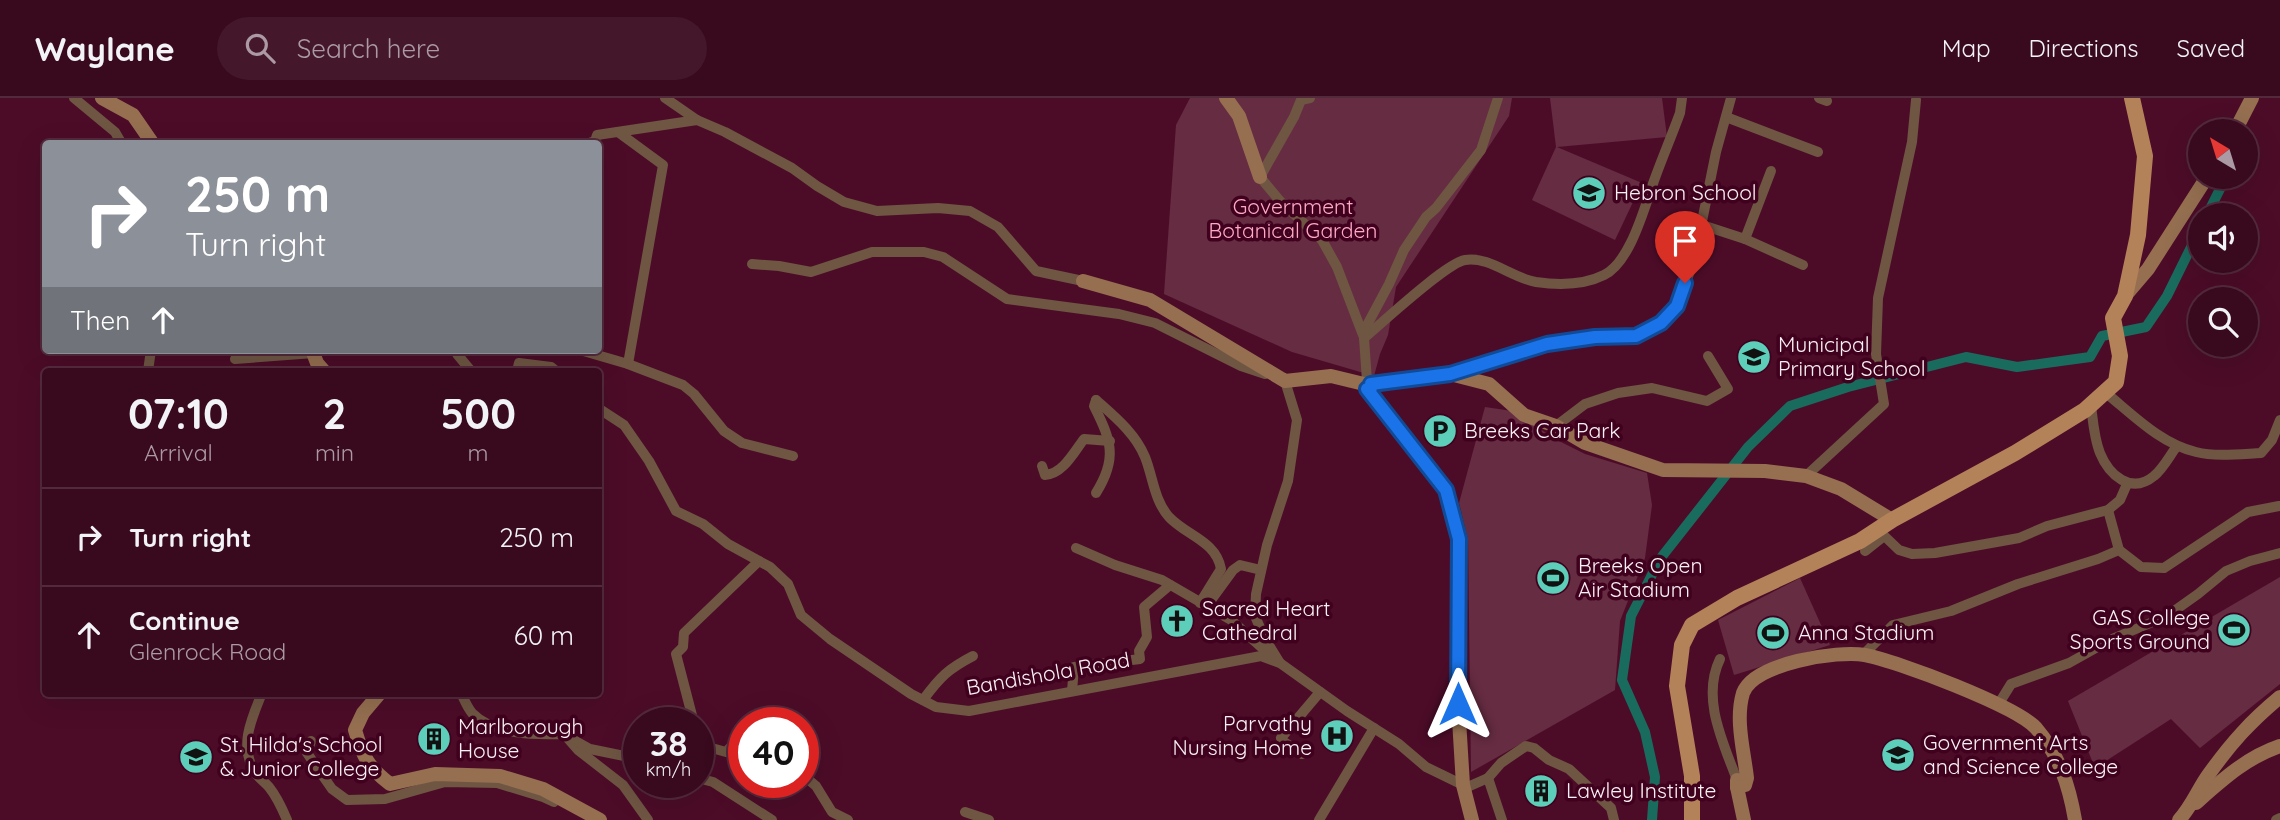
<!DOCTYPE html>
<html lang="en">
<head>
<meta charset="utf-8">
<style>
	:root { --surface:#39091e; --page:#44172b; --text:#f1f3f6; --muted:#ab9aa4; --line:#532a3c }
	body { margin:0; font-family:Quicksand,sans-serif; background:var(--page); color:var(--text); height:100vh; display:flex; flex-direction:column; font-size:26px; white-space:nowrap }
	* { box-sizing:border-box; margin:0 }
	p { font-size:23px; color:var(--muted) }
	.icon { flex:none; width:38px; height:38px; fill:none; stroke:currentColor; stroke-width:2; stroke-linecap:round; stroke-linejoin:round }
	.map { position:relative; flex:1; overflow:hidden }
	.side { position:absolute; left:42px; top:270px; width:560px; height:329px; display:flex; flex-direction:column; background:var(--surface); border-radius:7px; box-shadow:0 7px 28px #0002,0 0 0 2px var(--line) }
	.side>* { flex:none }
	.guide { position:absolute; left:42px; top:42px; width:560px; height:214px; border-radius:7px; box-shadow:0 7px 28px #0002,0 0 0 2px var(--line); background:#8c9099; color:#fff; overflow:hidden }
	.needle { width:46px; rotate:322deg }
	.buttons { position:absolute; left:2188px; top:21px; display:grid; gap:14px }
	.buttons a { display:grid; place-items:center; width:70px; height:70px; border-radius:50%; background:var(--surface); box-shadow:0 7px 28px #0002,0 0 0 2px var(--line); font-size:35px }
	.speed { position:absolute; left:623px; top:609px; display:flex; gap:14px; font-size:35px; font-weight:700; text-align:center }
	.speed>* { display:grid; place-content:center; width:91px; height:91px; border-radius:50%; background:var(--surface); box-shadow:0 7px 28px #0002,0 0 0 2px var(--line); line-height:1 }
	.speed small { font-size:18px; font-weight:400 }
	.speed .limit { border:10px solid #d22; background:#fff; color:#111 }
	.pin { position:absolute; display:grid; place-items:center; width:60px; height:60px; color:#fff; margin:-72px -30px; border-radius:50% 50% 50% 0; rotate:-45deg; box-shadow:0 0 7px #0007 }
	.pin .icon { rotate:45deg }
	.me { position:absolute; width:77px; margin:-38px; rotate:0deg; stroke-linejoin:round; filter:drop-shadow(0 0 5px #0008) }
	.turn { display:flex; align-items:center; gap:24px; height:147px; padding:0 28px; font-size:32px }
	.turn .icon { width:91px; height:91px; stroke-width:2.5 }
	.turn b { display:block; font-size:49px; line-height:60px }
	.then { display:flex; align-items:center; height:66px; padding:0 28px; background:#0003; gap:14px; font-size:26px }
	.eta { display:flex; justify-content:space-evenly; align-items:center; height:119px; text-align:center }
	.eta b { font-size:42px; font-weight:700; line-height:49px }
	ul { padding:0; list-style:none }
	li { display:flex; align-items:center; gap:21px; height:98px; padding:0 28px; border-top:2px solid var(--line) }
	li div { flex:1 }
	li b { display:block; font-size:26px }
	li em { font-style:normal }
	header { display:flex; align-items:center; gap:42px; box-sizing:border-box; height:98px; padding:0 35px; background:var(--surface); border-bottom:2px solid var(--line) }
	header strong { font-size:33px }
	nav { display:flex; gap:38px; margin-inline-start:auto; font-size:24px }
	.search { width:490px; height:63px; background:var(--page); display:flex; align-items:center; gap:18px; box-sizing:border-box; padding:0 24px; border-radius:38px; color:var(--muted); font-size:26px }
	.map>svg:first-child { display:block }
	.green { fill:#662c41 }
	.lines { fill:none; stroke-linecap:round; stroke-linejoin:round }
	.canal { stroke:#196b5e; stroke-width:10 }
	.street { stroke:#6f5643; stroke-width:10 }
	.secondary { stroke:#956f50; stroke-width:14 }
	.primary { stroke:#b38259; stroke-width:16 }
	.route-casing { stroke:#114b97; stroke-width:18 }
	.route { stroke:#1a73e8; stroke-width:12 }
	.labels { text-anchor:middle; stroke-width:7; stroke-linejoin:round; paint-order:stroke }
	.poi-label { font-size:21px; fill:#faf1f3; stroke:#40011e; text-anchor:start }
	.park-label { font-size:21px; fill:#feaac4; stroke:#40011e }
	.street-label { font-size:21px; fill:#faf1f3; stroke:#40011e }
</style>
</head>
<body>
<header>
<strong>Waylane</strong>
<div class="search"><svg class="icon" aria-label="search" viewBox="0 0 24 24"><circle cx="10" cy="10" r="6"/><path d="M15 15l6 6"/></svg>Search here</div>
<nav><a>Map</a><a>Directions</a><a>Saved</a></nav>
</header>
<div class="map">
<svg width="2280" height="722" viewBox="0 0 2280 722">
	<rect width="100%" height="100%" fill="#4c0c28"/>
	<!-- green -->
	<g class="green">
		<polygon points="1190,0 1512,0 1509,18 1396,189 1388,237 1380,256 1374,278 1292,254 1164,196 1176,27"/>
		<polygon points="1550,0 1662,0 1667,39 1557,49 1642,85 1615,142 1532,102 1556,49"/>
		<polygon points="1485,309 1512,313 1557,342 1585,356 1647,375 1652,407 1645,460 1620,523 1615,592 1471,674 1468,442 1459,405"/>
		<polygon points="2280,479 2280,586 2200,650 2171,621 2095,670 2068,603"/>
		<polygon points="1800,480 1830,547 1734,577 1718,522"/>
	</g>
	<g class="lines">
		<!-- canal -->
		<g class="canal">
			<polyline points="2245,37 2245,39"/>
			<polyline points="2207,117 2226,79"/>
			<polyline points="1652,722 1655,679 1645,634 1622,582 1631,518 1660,461 1748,349 1790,308 1848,289 1966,259 2017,269 2090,259 2102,238 2146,229 2167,198 2200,131"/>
		</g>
		<!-- street -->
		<g class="street">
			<polyline points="74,0 115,34 122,46"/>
			<polyline points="665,0 697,22 725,34 792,70 817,88 844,104 877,113 938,110 970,113 998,129 1036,173 1083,183"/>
			<polyline points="1310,0 1301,2 1294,19 1260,79 1280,103 1322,142 1337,169 1363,237"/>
			<polyline points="1819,0 1827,3"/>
			<polyline points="1726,19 1818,54"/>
			<polyline points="618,34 663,67 628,266"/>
			<polyline points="586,46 595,43 597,37 697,22"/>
			<polyline points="1702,127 1745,141 1803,167"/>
			<polyline points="1745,141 1771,73"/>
			<polyline points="752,166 779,168 811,174 872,154 924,154 943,159 1007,201 1119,216 1155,225 1241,268 1265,276"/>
			<path d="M1364 240C1382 225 1446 165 1465 162 1489 158 1512 180 1536 184 1557 187 1584 187 1604 177 1631 164 1645 107 1655 80 1663 58 1672 37 1680 15L1682 0"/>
			<polyline points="458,252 457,256 471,273"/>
			<polyline points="580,252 628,266 683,287 694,296 724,333 742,345 793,358"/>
			<polyline points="235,261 314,255"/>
			<polyline points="148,273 151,252"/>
			<polyline points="517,273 519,265 551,269 556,273"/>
			<polyline points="1452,276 1547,246 1596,238 1636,238 1661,225 1677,207 1694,163 1716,54 1731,0"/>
			<polyline points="1280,281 1285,283 1297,322 1288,383 1267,447 1256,496 1255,518 1264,539 1280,565"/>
			<polyline points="1367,283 1364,240 1366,229 1389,186 1404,152 1426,119 1436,110 1481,52 1498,0"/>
			<path d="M2106 295C2133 317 2161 346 2196 354 2216 359 2241 356 2261 355L2272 342 2280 322"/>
			<path d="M1096 302C1115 319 1135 335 1145 359 1153 379 1154 402 1169 419 1187 438 1216 443 1221 471L1200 505"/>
			<path d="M2091 307C2093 323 2094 340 2100 355 2109 377 2131 397 2154 378 2163 371 2170 357 2177 348"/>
			<polyline points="598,310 624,327 649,363 676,413 703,426 728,446 770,469 788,486 801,517 830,541 911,596 936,609 969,613 1261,558 1280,565 1347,613 1399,646 1426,669 1463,687"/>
			<polyline points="1556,328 1585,306 1618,295 1652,290 1707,303 1728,291 1708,258"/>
			<path d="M1042 368 1045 377C1063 376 1074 354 1084 341L1110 343"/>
			<polyline points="1806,378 1884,306 1876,256 1878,200 1912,44 1916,2"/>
			<path d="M1096 395C1118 360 1111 342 1094 308L1096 302"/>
			<polyline points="2108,412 2119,452"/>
			<polyline points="1877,431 1899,452 1912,456 1935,455 2019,440 2047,428 2108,412 2120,402 2127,386"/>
			<polyline points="1076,450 1115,467 1162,482 1231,522 1270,557"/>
			<polyline points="1865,453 1884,438"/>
			<polyline points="1206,509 1233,472 1240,467 1261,472"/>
			<polyline points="1863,557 1893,527 1951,513 2018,486 2098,461 2119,452 2141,469 2164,470 2248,414 2279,408"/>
			<path d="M1720 561C1701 600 1723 644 1737 682"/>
			<polyline points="1072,593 1074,569 1140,561 1139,553 1147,539 1144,509 1170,487"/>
			<path d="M262 595C252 620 239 646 254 673 257 679 264 683 269 689 277 699 282 710 287 722"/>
			<path d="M461 595C464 601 467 609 472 615 493 637 535 637 564 636L578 652 623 687 648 722"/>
			<path d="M923 602C940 579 948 571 973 558"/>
			<polyline points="1998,607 2011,586 2069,565 2112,541 2167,518 2198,496 2226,473 2250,463 2280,455"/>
			<polyline points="694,625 676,556 683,549 684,535 759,463"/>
			<polyline points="698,638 701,647 726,654 744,635"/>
			<polyline points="572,641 590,651 639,661"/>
			<polyline points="311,643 307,655 332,691 347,702 385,701 445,684 497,685 543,699 554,704"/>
			<polyline points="1302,656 1284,644 1281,640 1320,594"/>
			<polyline points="803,677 816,688 832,714 848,722"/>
			<polyline points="698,680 713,684 772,722"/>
			<polyline points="1488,680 1501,665 1526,648 1534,650 1549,662 1569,671 1611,710 1614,722"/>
			<polyline points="1463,691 1488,680 1502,722"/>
			<polyline points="965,714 989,722"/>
			<polyline points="1319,722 1374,630"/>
			<polyline points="2276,722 2280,720"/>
		</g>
		<!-- secondary -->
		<g class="secondary">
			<polyline points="102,0 133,17 153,46"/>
			<polyline points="1226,0 1239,18 1260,79"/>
			<polyline points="2235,33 2252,0"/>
			<polyline points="1083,183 1150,202 1285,283 1331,278 1364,286"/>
			<polyline points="2125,198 2148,171 2207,79"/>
			<polyline points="312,252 317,265 324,273"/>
			<polyline points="1372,286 1450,276 1489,286 1524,317 1556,328 1585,345 1663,372 1765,373 1806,378 1841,391 1892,422"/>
			<polyline points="1367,291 1446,392 1459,441 1458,605 1463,687 1472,722"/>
			<path d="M380 595 363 615 355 632C363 659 368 669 390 686L435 676 500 678 543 691 600 722"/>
			<path d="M1737 682V689L1745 687 1747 680C1744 653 1735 622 1743 595 1754 565 1838 552 1865 557 1897 563 2016 608 2036 630 2059 657 2069 687 2075 722"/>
			<polyline points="1737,689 1744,722"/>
			<path d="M2196 705C2222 682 2247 659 2280 648"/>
			<path d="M2179 722C2192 708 2198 691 2209 676 2231 645 2251 623 2280 599"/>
		</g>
		<!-- primary -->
		<polyline class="primary" points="1692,722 1692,678 1677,588 1682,547 1692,527 1737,500 1860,443 1892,422 2015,355 2085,312 2116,284 2120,258 2113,220 2125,198 2138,137 2145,58 2132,0"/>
	</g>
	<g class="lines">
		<!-- route casing -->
		<g class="route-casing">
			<polyline id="route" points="1458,606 1459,441 1446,392 1367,291 1371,290 1371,286 1450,276 1547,246 1595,239 1636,238 1661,225 1677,208 1685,185"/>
		</g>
		<!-- route -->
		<use href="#route" class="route"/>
	</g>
	<!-- icons -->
	<defs>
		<g id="school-disc" transform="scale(1.75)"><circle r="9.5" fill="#5dceb9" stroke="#40011e"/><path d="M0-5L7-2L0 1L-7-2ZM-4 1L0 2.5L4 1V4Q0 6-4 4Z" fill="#111"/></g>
		<g id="parking-disc" transform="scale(1.75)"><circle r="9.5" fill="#5dceb9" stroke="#40011e"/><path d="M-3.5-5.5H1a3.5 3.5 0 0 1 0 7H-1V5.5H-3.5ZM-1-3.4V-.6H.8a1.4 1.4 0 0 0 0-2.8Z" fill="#111"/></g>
		<g id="stadium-disc" transform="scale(1.75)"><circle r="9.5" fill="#5dceb9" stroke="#40011e"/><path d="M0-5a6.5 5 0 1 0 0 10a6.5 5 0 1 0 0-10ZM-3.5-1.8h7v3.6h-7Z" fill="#111"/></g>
		<g id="church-disc" transform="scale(1.75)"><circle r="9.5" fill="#5dceb9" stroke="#40011e"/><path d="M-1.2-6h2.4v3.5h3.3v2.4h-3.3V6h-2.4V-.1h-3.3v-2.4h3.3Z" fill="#111"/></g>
		<g id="hospital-disc" transform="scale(1.75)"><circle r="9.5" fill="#5dceb9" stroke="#40011e"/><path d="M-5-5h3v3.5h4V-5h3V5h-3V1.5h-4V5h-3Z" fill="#111"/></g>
		<g id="building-disc" transform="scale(1.75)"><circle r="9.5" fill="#5dceb9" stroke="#40011e"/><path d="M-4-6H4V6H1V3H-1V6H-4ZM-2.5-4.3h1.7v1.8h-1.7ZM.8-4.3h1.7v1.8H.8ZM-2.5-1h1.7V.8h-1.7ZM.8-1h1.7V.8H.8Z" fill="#111"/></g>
		<g id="university-disc" transform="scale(1.75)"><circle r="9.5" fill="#5dceb9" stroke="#40011e"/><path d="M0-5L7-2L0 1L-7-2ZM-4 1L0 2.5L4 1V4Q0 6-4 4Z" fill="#111"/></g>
	</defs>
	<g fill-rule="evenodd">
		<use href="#school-disc" x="1589" y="95"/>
		<use href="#school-disc" x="1754" y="259"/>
		<use href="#parking-disc" x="1440" y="333"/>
		<use href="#stadium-disc" x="1553" y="480"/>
		<use href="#church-disc" x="1177" y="523"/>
		<use href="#stadium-disc" x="2234" y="532"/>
		<use href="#stadium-disc" x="1773" y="535"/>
		<use href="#hospital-disc" x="1337" y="638"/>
		<use href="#building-disc" x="434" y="641"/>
		<use href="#university-disc" x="1898" y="657"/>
		<use href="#school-disc" x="196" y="659"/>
		<use href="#building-disc" x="1541" y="693"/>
	</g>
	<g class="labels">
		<!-- poi labels -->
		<g class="poi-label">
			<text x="1614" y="102">Hebron School</text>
			<text x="1778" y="254">Municipal<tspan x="1778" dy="24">Primary School</tspan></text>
			<text x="1464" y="340">Breeks Car Park</text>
			<text x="1578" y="475">Breeks Open<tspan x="1578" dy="24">Air Stadium</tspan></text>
			<text x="1202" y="518">Sacred Heart<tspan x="1202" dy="24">Cathedral</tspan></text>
			<text x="2210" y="527" text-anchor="end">GAS College<tspan x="2210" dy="24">Sports Ground</tspan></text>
			<text x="1798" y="542">Anna Stadium</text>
			<text x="1312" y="633" text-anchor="end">Parvathy<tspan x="1312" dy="24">Nursing Home</tspan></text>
			<text x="458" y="636">Marlborough<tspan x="458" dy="24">House</tspan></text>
			<text x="1923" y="652">Government Arts<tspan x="1923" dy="24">and Science College</tspan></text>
			<text x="220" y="654">St. Hilda's School<tspan x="220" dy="24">&amp; Junior College</tspan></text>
			<text x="1566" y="700">Lawley Institute</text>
		</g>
		<!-- park labels -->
		<g class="park-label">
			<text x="1293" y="116">Government<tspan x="1293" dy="24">Botanical Garden</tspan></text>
		</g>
		<!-- street labels -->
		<g class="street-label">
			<text transform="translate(1048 576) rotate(-10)" y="7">Bandishola Road</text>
		</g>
	</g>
</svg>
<div class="buttons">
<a><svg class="needle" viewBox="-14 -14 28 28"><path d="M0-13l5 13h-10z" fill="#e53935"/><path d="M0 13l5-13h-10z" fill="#ab9aa4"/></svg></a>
<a><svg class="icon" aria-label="sound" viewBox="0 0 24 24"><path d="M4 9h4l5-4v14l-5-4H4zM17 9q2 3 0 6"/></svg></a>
<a><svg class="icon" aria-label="search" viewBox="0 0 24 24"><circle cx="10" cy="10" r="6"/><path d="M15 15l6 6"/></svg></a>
</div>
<div class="speed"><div>38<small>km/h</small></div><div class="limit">40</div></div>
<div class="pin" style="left:1685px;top:185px;background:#d93025"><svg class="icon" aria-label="arrive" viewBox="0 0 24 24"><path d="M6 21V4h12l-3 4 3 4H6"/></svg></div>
<svg class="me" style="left:1458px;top:606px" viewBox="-20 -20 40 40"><path d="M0-17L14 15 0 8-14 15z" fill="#1a73e8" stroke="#fff" stroke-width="4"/></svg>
<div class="guide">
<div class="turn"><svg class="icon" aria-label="right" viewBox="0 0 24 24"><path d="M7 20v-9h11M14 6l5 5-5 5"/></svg><div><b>250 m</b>Turn right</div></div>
<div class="then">Then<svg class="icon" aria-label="ahead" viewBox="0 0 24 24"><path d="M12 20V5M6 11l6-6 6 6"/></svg></div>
</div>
<section class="side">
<div class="eta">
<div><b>07:10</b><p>Arrival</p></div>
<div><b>2</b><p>min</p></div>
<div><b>500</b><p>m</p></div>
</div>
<ul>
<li><svg class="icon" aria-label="right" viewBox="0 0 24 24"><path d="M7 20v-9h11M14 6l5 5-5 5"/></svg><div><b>Turn right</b></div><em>250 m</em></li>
<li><svg class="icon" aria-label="ahead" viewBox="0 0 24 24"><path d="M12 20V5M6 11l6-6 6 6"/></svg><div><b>Continue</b><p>Glenrock Road</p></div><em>60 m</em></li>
</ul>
</section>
</div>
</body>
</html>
